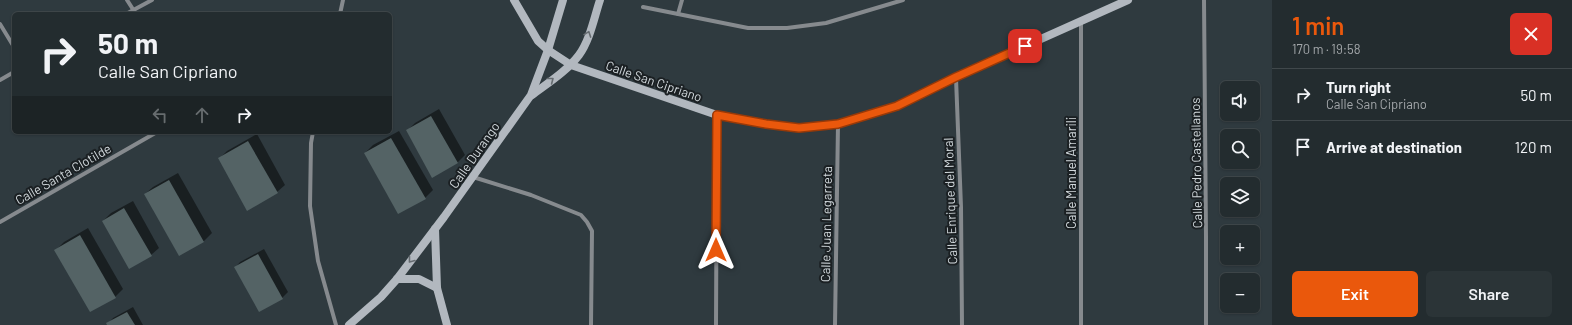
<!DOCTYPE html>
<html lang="en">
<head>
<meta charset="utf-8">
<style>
	:root { --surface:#232c2f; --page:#2b3437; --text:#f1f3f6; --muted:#a3a7aa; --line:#40484b; --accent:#ea580c }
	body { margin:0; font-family:Barlow,sans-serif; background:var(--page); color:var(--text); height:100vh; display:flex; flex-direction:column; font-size:15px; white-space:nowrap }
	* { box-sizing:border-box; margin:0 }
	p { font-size:13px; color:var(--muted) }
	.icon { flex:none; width:22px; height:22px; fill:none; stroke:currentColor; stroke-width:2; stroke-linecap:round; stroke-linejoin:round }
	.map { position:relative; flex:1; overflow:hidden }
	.sheet { display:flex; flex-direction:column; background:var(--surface); width:300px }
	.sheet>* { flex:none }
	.guide { position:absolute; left:12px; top:12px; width:380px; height:122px; border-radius:6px; box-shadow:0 1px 3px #0004,0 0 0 1px var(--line); background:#232c2f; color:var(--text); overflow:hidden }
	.fabs { position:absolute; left:1220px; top:81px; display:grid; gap:8px }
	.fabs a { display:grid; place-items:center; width:40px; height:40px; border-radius:6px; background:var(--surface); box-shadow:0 1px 3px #0004,0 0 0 1px var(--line); font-size:20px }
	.pin { position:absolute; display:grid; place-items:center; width:34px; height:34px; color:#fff; margin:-17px; border-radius:8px; box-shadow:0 2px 6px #0006 }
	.me { position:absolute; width:44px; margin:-22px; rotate:0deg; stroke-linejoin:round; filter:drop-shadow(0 0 3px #0008) }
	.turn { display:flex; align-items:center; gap:14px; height:84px; padding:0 20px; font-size:18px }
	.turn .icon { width:52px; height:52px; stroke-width:2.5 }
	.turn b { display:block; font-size:28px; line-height:34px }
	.lanes { display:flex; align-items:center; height:38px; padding:0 20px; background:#0003; justify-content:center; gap:20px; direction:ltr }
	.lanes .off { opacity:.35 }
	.round { display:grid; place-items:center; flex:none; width:42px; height:42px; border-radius:6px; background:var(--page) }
	.headline { display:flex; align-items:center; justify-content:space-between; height:68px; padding:0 20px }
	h1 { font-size:24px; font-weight:600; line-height:30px; color:var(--accent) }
	.action { display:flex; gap:8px; margin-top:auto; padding:8px 20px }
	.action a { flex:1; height:46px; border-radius:6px; background:var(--accent); color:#fff; font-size:16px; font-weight:600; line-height:46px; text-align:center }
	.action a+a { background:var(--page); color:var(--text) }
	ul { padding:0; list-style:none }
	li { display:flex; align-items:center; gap:12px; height:52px; padding:0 20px; border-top:1px solid var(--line) }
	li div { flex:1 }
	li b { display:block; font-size:15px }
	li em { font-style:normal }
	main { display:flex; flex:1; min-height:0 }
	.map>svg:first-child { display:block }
	.shadow { fill:#0007 }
	.building { fill:#546365 }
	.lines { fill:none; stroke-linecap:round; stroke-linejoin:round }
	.street { stroke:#868a8e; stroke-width:4 }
	.secondary { stroke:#b2b8bf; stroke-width:8 }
	.oneway { stroke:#666c71 }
	.route-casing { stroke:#983908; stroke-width:10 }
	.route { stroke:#ea580c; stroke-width:7 }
	.labels { text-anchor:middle; stroke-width:4; stroke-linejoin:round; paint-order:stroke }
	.street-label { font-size:13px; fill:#d1d8dc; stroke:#1b2023 }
</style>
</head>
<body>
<main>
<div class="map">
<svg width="1272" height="325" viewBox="0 0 1272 325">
	<rect width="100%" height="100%" fill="#2f3a3f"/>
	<!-- shadow -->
	<g class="shadow">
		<polygon points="439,109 465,155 457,163 407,131 415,123"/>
		<polygon points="399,131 433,190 425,198 365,153 373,145"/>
		<polygon points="257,134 285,185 277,192 219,159 227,151"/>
		<polygon points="178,173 212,233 204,241 179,255 145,194 153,187"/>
		<polygon points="133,201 159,248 151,255 103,221 111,213"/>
		<polygon points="88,228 123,289 115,297 56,250 64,242"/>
		<polygon points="264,249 288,292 282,298 235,268 240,262"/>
		<polygon points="133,307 143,325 108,325 108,324 113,318"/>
	</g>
	<!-- building -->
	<g class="building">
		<polygon points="431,116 458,163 432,178 406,130"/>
		<polygon points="391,138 426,199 398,214 364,153"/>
		<polygon points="248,141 278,193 247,211 218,158"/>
		<polygon points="169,180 204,242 179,256 144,194"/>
		<polygon points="124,208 152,256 129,269 102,221"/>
		<polygon points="80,235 116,298 90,312 54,250"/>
		<polygon points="258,254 283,299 259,312 234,267"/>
		<polygon points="127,312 135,325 107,325 106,323"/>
	</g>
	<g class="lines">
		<!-- street -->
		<g class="street">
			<polyline points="127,0 136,14"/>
			<polyline points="1204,0 1206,236 1206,325"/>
			<polyline points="643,7 748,28 787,28 826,23 903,0"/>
			<polyline points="126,14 152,0"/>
			<polyline points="340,14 343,0"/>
			<polyline points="678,14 682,0"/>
			<polyline points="1081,21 1081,325"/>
			<polyline points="0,24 14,47"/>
			<polyline points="956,78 961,207 962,325"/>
			<polyline points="0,80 14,72"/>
			<polyline points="313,132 311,143 310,206 318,261 336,325"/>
			<polyline points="473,177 531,195 581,215 587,222 592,231 591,325"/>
			<polyline points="0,222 157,132"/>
			<polyline points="716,325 717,115"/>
			<polyline points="835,325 838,124"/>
		</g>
		<!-- secondary -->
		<g class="secondary">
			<polyline points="514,0 538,41 548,50 571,65 717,115 766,124 799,128 838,124 897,106 956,77 1128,0"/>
			<path d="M532 95C548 83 567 71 579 55 590 40 594 18 600 0"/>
			<polyline points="435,229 437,288 447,325"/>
			<polyline points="397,279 419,279 437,288"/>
			<polyline points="349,325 381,297 397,279 444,217 531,95 548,50 563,0"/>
		</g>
	</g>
	<!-- one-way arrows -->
	<defs><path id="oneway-chevron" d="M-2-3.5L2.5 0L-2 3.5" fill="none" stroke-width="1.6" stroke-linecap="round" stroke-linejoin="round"/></defs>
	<g class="oneway">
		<use href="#oneway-chevron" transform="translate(588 34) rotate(-70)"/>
		<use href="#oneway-chevron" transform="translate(551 80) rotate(-38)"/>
		<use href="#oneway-chevron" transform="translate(411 260) rotate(128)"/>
	</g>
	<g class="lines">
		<!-- route casing -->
		<g class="route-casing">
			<polyline id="route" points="716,250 717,115 766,124 799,128 838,124 897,106 956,77 1025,46"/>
		</g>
		<!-- route -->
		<use href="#route" class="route"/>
	</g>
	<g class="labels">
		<!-- street labels -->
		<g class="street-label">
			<text transform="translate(654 81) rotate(19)" y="5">Calle San Cipriano</text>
			<text transform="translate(474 155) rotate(-55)" y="5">Calle Durango</text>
			<text transform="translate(1196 163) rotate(-91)" y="5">Calle Pedro Castellanos</text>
			<text transform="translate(1071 173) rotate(-90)" y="5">Calle Manuel Amarili</text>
			<text transform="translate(63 174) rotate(-30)" y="5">Calle Santa Clotilde</text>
			<text transform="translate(950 201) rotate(-92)" y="5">Calle Enrique del Moral</text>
			<text transform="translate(826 224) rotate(-89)" y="5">Calle Juan Legarreta</text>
		</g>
	</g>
</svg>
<div class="fabs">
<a><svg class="icon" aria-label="sound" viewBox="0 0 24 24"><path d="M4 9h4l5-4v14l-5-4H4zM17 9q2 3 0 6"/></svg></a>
<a><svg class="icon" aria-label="search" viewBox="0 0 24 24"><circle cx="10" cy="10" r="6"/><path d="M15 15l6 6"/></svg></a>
<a><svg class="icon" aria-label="layers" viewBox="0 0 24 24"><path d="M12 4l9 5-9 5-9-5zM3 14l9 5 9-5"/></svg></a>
<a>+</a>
<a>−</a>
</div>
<div class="pin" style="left:1025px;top:46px;background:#d93025"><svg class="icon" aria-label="arrive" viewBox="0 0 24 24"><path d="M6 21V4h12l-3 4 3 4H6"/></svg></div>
<svg class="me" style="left:716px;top:250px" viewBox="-20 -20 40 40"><path d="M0-17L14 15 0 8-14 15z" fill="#ea580c" stroke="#fff" stroke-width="4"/></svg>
<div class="guide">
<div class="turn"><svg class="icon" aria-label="right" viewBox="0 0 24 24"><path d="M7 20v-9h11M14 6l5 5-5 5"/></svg><div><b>50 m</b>Calle San Cipriano</div></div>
<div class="lanes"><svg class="icon off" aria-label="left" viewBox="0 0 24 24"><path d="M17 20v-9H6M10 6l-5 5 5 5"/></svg><svg class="icon off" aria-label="ahead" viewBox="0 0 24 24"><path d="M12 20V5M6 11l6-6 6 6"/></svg><svg class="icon" aria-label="right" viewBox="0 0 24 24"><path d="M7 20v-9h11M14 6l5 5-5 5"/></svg></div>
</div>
</div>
<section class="sheet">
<div class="headline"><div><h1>1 min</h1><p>170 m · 19:58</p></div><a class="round" style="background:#d93025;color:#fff"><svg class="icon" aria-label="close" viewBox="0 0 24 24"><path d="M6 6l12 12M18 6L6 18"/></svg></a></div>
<ul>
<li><svg class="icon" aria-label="right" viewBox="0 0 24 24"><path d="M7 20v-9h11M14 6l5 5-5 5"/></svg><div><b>Turn right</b><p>Calle San Cipriano</p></div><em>50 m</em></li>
<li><svg class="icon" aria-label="arrive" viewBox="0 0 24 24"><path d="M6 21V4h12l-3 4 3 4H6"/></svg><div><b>Arrive at destination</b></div><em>120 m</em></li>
</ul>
<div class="action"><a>Exit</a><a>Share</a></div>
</section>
</main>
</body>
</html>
